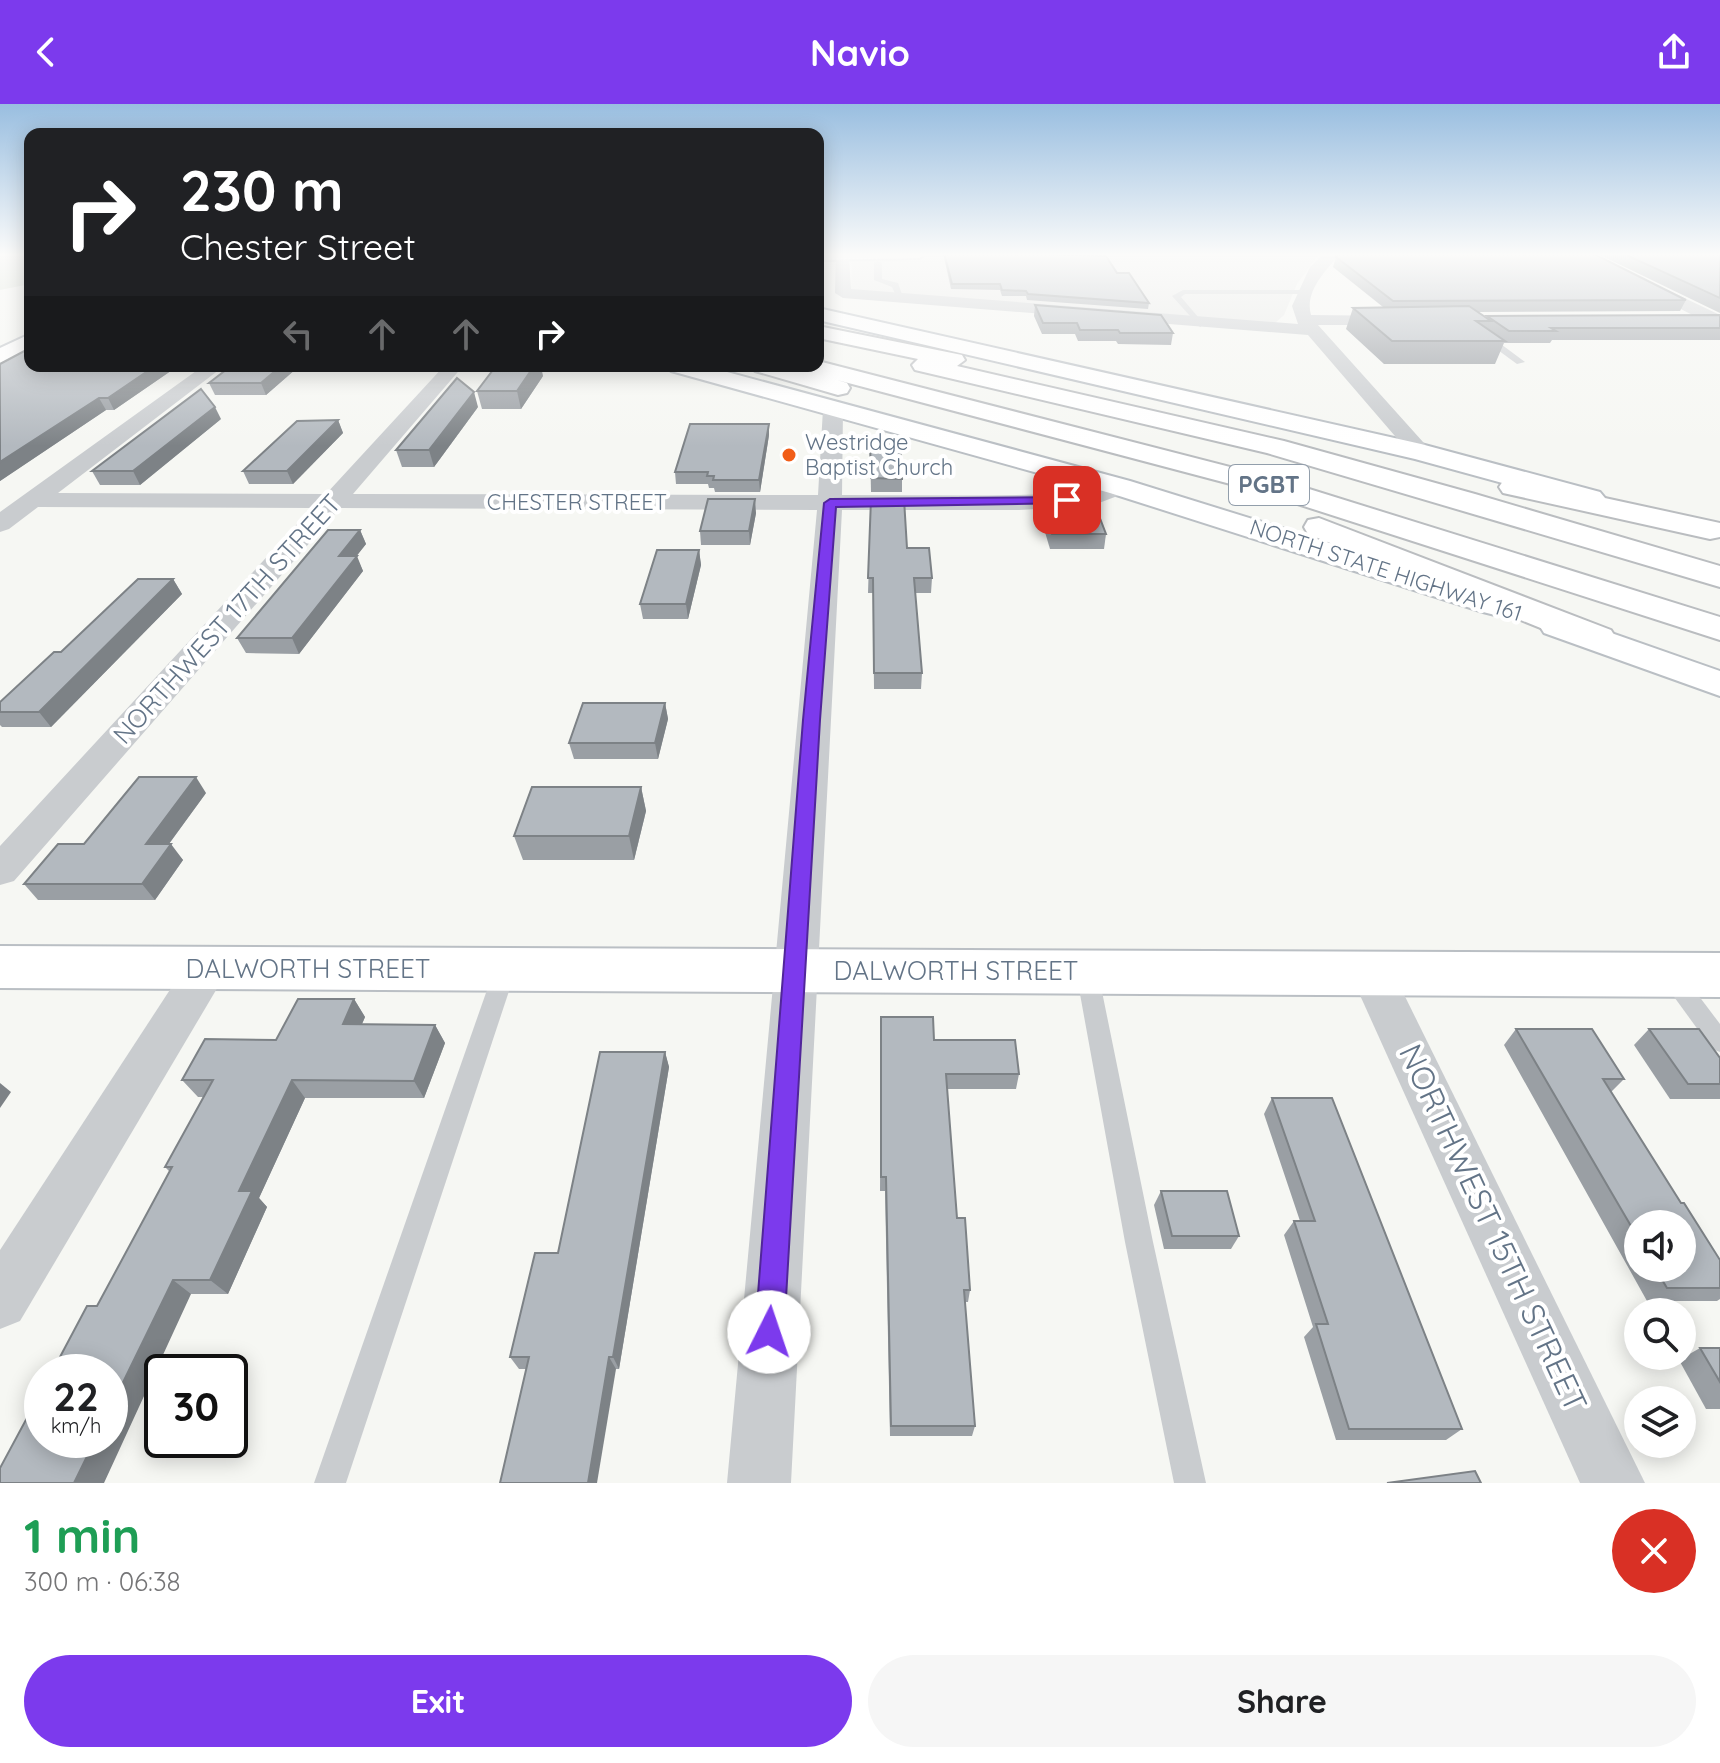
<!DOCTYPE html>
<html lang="en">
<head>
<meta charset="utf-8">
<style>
	:root { --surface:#fff; --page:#f6f6f6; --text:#202124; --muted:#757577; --accent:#7c3aed }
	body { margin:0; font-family:Quicksand,sans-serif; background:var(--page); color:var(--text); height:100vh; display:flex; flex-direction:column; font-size:30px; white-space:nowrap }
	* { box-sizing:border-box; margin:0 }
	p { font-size:26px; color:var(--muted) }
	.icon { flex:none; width:44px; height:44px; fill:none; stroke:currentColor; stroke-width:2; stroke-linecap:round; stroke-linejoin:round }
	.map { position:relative; height:1379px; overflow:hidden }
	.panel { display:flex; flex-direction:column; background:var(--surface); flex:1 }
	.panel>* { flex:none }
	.banner { position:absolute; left:24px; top:24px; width:800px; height:244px; border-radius:16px; box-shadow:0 4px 20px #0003; background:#202124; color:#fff; overflow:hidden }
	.controls { position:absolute; left:1624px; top:1106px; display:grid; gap:16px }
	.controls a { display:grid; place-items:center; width:72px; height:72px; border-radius:50%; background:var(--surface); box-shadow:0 4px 20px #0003; font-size:40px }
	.speed { position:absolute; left:24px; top:1250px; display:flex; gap:16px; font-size:40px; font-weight:700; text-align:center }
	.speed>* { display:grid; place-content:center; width:104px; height:104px; border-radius:50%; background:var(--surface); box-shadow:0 4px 20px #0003; line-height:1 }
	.speed small { font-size:20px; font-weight:400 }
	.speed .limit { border:4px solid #111; border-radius:12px; background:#fff; color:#111 }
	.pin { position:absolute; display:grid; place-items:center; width:68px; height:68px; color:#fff; margin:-34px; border-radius:16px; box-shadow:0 4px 12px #0006 }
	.me { position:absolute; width:88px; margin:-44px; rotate:4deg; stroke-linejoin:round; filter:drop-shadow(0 0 6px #0008) }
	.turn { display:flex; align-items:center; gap:28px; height:168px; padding:0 24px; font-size:36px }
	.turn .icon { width:104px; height:104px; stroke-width:2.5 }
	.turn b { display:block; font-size:56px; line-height:68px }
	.lanes { display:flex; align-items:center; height:76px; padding:0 24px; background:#0003; justify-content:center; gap:40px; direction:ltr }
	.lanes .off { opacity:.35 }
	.round { display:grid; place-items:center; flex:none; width:84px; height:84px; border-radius:42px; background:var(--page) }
	.head { display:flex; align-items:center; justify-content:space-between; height:136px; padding:0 24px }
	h1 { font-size:48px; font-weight:700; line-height:60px; color:#1e9e55 }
	.cta { display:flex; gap:16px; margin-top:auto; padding:16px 24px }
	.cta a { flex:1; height:92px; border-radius:48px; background:var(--accent); color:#fff; font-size:32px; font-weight:700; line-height:92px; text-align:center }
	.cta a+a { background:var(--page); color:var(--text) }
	header { display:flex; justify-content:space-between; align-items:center; height:104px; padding:0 24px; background:var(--accent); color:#fff; font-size:36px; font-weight:700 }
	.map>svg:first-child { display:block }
	.built { fill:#e7e8e6 }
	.green { fill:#d7dfd3 }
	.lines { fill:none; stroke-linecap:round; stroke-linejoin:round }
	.secondary-casing { stroke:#babfc4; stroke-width:4 }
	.highway-casing { stroke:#babdc0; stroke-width:4 }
	.lane { fill:#c9cccf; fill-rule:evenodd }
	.street { fill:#c9cccf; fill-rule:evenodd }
	.secondary { fill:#fff; fill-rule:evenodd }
	.highway { fill:#fff; fill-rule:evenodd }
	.wall { fill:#9a9fa4; fill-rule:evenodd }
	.shaded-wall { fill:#7d8286 }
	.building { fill:#b3b9bf; stroke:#7d8286; stroke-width:2 }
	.route { fill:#7c3aed; stroke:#51269a; stroke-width:2 }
	.poi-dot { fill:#f15d18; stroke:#fff; stroke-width:3 }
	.labels { text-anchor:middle; stroke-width:8; stroke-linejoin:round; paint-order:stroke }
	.far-poi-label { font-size:22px; fill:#637487; stroke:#fff; text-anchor:start }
	.far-street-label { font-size:22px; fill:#637487; stroke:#fff }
	.shield { fill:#fff; stroke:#929eab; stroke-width:2 }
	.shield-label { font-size:24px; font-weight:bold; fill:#637487 }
	.street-label { font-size:26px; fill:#637487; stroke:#fff }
	.near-street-label { font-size:32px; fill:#637487; stroke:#fff }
</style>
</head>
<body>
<header><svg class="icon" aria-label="back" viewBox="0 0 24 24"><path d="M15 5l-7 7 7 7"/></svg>Navio<svg class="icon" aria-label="share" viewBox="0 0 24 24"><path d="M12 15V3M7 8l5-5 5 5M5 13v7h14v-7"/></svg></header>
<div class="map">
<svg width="1720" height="1379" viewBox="0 0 1720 1379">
	<rect width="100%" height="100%" fill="#f6f7f3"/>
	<!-- built -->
	<polygon class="built" points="1054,149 1320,149 1297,180 1284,211 1274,220 851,186 852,154 858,153"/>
	<!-- green -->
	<polygon class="green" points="0,149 30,149 30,180 0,186"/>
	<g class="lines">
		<!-- secondary casing -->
		<g class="secondary-casing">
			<g id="secondary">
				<polygon points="818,149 928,149 919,154 818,156"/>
				<polygon points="818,204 1421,340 1600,388 1605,394 1600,400 1590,403 1415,355 818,216"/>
				<polygon points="30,230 30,246 0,260 0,244"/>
				<polygon points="668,262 705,262 1130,377 1507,494 1512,501 1507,508 1495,511 1483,508 1110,389 671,267"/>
				<polygon points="1557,510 1720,567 1720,592 1544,529 1539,521 1544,513"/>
				<polygon points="0,842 1720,849 1720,893 0,884"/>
			</g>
		</g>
		<!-- highway casing -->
		<g class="highway-casing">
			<g id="highway">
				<polygon points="818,222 962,251 965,256 957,262 1284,337 1475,390 1720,462 1720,483 1267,349 915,266 912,261 918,255 818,234"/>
				<polygon points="818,257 1277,375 1720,513 1720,536 1257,387 837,276 847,279 850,284 847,289 838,291 755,267 752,262 788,262 801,266 799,262 818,262"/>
				<polygon points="1513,374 1720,419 1720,433 1710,435 1503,389 1499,383 1503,377"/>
				<polygon points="1319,414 1611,526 1616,534 1611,542 1598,545 1585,542 1308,430 1304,423 1308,416"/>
			</g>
		</g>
		<!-- lane -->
		<g class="lane">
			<polygon points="878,157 882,159 882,175 898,179 904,196 898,196 892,183 874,176 874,159"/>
			<polygon points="1183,186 1305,186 1309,188 1305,190 1185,190 1181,193 1204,220 1200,223 1172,192"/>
			<polygon points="1480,229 1486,229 1525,258 1517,260 1480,233"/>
			<polygon points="505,857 513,860 516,866 346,1379 314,1379 494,866 497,860"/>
			<polygon points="1087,859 1095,862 1098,868 1153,1138 1206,1379 1174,1379 1125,1138 1076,868 1079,862"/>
			<polygon points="1672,864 1680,867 1720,920 1720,948 1712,945 1664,879 1661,873 1664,867"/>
		</g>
		<!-- street -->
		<g class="street">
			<path d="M836 149 849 151 851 185 1298 220 1292 202 1310 163 1325 149H1341C1327 165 1304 187 1311 211L1404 212 1406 216 1404 220 1398 221H1318L1432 348 1421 355 1413 353 1308 231 843 194 835 189Z"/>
			<polygon points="1572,149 1590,149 1720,211 1720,219 1708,219"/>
			<path d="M203 262H224L58 389 326 390 444 262H463L353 390 818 391 823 305 833 299 843 305 842 391C920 391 998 393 1076 389 1094 388 1110 373 1128 378L1132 383 1128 388 1091 402 1019 406H842L791 1379H727L817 406 340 404 14 777 0 781V742L312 404 38 403 9 425 0 428V408Z"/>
			<polygon points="207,846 222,852 229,864 222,876 20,1217 0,1225 0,1146 192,852"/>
			<polygon points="1372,851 1387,856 1645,1379 1580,1379 1350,869 1357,856"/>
		</g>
		<!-- secondary -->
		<use href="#secondary" class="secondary"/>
		<!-- highway -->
		<use href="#highway" class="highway"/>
	</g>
	<!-- wall -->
	<g class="wall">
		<polygon points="943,149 1009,149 1117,169 1149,199 1148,205 1027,196 1026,192 1002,192 1000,186 951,185"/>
		<polygon points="1596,149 1720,149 1720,209"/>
		<polygon points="1336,153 1686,196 1680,207 1477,208 1486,214 1487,212 1720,211 1720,236 1552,236 1550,239 1504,239 1495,260 1384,260 1346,225 1353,204 1383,203 1333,163"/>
		<polygon points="1035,201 1173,229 1171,241 1118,240 1116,237 1078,237 1075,230 1042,230 1034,212"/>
		<polygon points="0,260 178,262 114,306 106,306 0,377"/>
		<polygon points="297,264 266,291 215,291 209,279"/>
		<polygon points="543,272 521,305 482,305 477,287"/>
		<polygon points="478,303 434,363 402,363 396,346"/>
		<polygon points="221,315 140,381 100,381 92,367"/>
		<polygon points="338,316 343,329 293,380 249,380 243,367"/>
		<polygon points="769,331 760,388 715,388 714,384 709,384 708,380 676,380 675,368"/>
		<polygon points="870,340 902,375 902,388 871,388"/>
		<polygon points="871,395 907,444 932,474 931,489 915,489 922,569 921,585 874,585 873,489 868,489"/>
		<polygon points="1044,404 1106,430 1104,445 1050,445 1042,418"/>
		<polygon points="756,409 750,441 701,441 700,427"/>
		<polygon points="360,426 366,440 356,452 363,467 299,550 246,549 237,534"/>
		<polygon points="699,446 701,461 688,515 643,515 640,500"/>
		<polygon points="173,475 182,490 51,623 2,623 0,621 0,598 61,548"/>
		<polygon points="665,599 668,615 658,655 574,655 569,639"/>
		<polygon points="641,683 646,707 634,756 523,756 514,732"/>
		<polygon points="206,689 169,740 183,756 155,796 38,796 24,780 84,740"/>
		<polygon points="354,895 365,913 362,920 435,921 445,939 424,994 305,994 259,1094 267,1103 228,1190 191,1190 97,1202 170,1068 165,1063 204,993 198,993 182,976 276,936"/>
		<polygon points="881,913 1019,970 1016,985 947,985 957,1114 970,1186 968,1198 965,1198 975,1322 972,1332 890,1332 885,1087 880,1087"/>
		<path d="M1516 925 1624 975 1611 988 1681 1099 1720 1156V1195L1717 1197H1647L1504 941ZM1638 1120 1682 1164H1638Z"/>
		<polygon points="1649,925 1720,954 1720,995 1670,995 1634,941"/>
		<polygon points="665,948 669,963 619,1265 519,1265 510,1253 558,1149"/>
		<polygon points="1272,994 1462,1325 1446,1336 1336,1336 1304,1233 1313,1223 1284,1131 1294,1117 1300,1117 1264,1010"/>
		<polygon points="1161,1087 1239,1132 1231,1145 1164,1145 1154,1101"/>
		<polygon points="1700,1244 1720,1244 1720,1305 1706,1305 1679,1256"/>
	</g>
	<!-- shaded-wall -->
	<g class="shaded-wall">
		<polygon points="155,262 178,262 114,306 108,294"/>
		<polygon points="281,262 296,262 297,264 266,291 261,279"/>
		<polygon points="534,262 541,262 543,272 521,305 517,287"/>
		<polygon points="474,288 478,303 434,363 429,346"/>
		<polygon points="99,294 106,306 0,377 0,358"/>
		<polygon points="215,303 221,315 140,381 133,367"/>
		<polygon points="338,316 343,329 293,380 287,367"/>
		<polygon points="769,320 769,331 760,388 759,376"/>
		<polygon points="755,395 756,409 750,441 749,427"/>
		<polygon points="360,426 366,440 345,467 339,452"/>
		<polygon points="699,446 701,461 688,515 686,500"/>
		<polygon points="357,452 363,467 299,550 292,534"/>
		<polygon points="173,475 182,490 51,623 39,608"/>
		<polygon points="665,599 668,615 658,655 655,639"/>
		<polygon points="196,673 206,689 157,756 146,740"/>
		<polygon points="641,683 646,707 634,756 629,732"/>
		<polygon points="171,740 183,756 155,796 142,780"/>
		<polygon points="354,895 365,913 354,938 343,920"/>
		<polygon points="435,921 445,939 424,994 414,977"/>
		<polygon points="665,948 669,963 619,1265 613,1253"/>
		<polygon points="292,976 305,994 259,1094 267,1103 228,1190 210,1176 239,1087"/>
		<polygon points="0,979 11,988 0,1004"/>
		<polygon points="173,1176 191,1190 104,1379 74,1379 95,1336 110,1336 110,1305"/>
		<polygon points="609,1253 616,1265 597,1379 588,1379"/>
	</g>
	<!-- building -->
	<g class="building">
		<polygon points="944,149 1009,149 1106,152 1117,169 1129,169 1149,199 1028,190 1026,187 1002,186 1000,180 952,180"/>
		<polygon points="1338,149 1592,149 1686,196 1393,197 1336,153"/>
		<polygon points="1622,149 1720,149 1720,194"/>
		<polygon points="1035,201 1161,211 1173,229 1120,229 1118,226 1080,226 1077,219 1043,219"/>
		<polygon points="1469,202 1491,217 1476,217 1505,237 1392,237 1353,204"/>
		<polygon points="1720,211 1720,224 1551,224 1556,227 1509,227 1487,212"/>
		<polygon points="30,244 30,262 155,262 108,294 99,294 0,358 0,260"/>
		<polygon points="231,262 281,262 261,279 209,279"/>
		<polygon points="496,262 534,262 517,287 477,287"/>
		<polygon points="457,274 474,288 429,346 396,346"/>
		<polygon points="201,285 215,303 133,367 92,367"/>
		<polygon points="338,316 287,367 243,367 297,317"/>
		<polygon points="690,320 769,320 759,376 713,376 714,372 707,372 708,368 675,368"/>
		<polygon points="870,340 900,340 902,375 871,374"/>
		<polygon points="708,395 755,395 749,427 700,427"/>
		<polygon points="871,395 904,395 907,444 929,444 932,474 914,474 922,569 874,569 873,474 868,474"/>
		<polygon points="1044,404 1096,404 1106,430 1052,430"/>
		<polygon points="328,426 360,426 339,452 357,452 292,534 237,534"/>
		<polygon points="657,446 699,446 686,500 640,500"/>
		<polygon points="138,475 173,475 39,608 0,608 0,598 54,548 61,548"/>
		<polygon points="583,599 665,599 655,639 569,639"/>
		<polygon points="139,673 196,673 146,740 171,740 142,780 24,780 58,740 84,740"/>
		<polygon points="532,683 641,683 629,732 514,732"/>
		<polygon points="298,895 354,895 343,920 435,921 414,977 292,976 239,1087 252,1087 210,1176 173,1176 110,1305 110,1268 52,1268 87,1202 97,1202 172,1063 165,1063 213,976 182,976 205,935 276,936"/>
		<polygon points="881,913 933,913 934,936 1015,936 1019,970 946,970 957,1114 965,1114 970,1186 964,1186 975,1322 891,1322 886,1073 881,1073"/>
		<polygon points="1516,925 1592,925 1624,975 1603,975 1681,1099 1684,1099 1720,1156 1720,1184 1667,1184 1655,1164 1682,1164 1682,1120 1638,1120 1638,1134"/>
		<polygon points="1649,925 1699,925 1720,954 1720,980 1688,980"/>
		<polygon points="600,948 665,948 613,1253 609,1253 588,1379 500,1379 529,1253 510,1253 535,1149 558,1149"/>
		<polygon points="1272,994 1332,994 1462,1325 1349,1325 1316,1220 1328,1220 1294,1117 1315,1117"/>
		<polygon points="1161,1087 1227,1087 1239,1132 1172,1132"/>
		<polygon points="1700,1244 1720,1244 1720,1278"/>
		<polygon points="42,1286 42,1336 95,1336 74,1379 0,1379 0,1364"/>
		<polygon points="1475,1367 1481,1379 1387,1379"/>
	</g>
	<!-- sky -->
	<linearGradient id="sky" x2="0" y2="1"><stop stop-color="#99bee0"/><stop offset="0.44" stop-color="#fbfbfa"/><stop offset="1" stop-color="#fbfbfa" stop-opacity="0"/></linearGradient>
	<rect width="1720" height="342" fill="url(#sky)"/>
	<!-- route -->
	<polygon class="route" points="1067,393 1073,396 1071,399 836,403 820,616 784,1228 780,1239 769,1243 759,1239 755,1228 803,616 824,399 830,395"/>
	<!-- markers -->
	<circle class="poi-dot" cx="789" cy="351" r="8"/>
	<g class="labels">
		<!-- far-poi labels -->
		<g class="far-poi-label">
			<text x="805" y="346">Westridge<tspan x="805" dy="25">Baptist Church</tspan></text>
		</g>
		<!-- far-street labels -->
		<g class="far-street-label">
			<text x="577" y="406">CHESTER STREET</text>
			<text transform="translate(1386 466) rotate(18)" y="8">NORTH STATE HIGHWAY 161</text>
		</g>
		<!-- shield labels -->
		<rect class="shield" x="1229" y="361" width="80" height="40" rx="6"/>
		<g class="shield-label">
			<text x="1269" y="389">PGBT</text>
		</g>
		<!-- street labels -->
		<g class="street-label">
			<text transform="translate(227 515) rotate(-48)" y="9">NORTHWEST 17TH STREET</text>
			<text x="308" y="874">DALWORTH STREET</text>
			<text x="956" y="876">DALWORTH STREET</text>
		</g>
		<!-- near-street labels -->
		<g class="near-street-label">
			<text transform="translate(1493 1124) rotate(65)" y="11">NORTHWEST 15TH STREET</text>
		</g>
	</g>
</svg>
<div class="controls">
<a><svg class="icon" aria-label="sound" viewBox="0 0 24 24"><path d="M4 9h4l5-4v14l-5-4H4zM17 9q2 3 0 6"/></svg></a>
<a><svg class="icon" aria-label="search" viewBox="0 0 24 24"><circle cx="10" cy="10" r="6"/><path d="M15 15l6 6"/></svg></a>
<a><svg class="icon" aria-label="layers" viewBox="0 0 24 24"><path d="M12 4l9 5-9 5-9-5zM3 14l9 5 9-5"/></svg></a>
</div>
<div class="speed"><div>22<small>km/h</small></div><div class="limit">30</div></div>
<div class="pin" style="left:1067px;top:396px;background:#d93025"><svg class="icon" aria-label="arrive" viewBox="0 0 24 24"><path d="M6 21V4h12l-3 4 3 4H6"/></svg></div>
<svg class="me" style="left:769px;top:1228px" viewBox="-20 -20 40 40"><circle r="19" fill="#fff"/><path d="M0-13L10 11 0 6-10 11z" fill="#7c3aed"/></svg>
<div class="banner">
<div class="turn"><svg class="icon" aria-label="right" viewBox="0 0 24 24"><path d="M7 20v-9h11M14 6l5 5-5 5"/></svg><div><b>230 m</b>Chester Street</div></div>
<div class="lanes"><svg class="icon off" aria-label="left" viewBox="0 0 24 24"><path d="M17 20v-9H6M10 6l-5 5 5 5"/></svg><svg class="icon off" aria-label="ahead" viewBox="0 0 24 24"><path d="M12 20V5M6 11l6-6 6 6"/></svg><svg class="icon off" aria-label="ahead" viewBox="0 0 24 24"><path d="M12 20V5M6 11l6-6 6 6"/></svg><svg class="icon" aria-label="right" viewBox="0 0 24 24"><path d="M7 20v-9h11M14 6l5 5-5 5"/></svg></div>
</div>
</div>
<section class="panel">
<div class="head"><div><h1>1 min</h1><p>300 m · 06:38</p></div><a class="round" style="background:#d93025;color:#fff"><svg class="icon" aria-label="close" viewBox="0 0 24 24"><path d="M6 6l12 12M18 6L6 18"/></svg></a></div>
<div class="cta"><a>Exit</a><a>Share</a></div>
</section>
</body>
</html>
